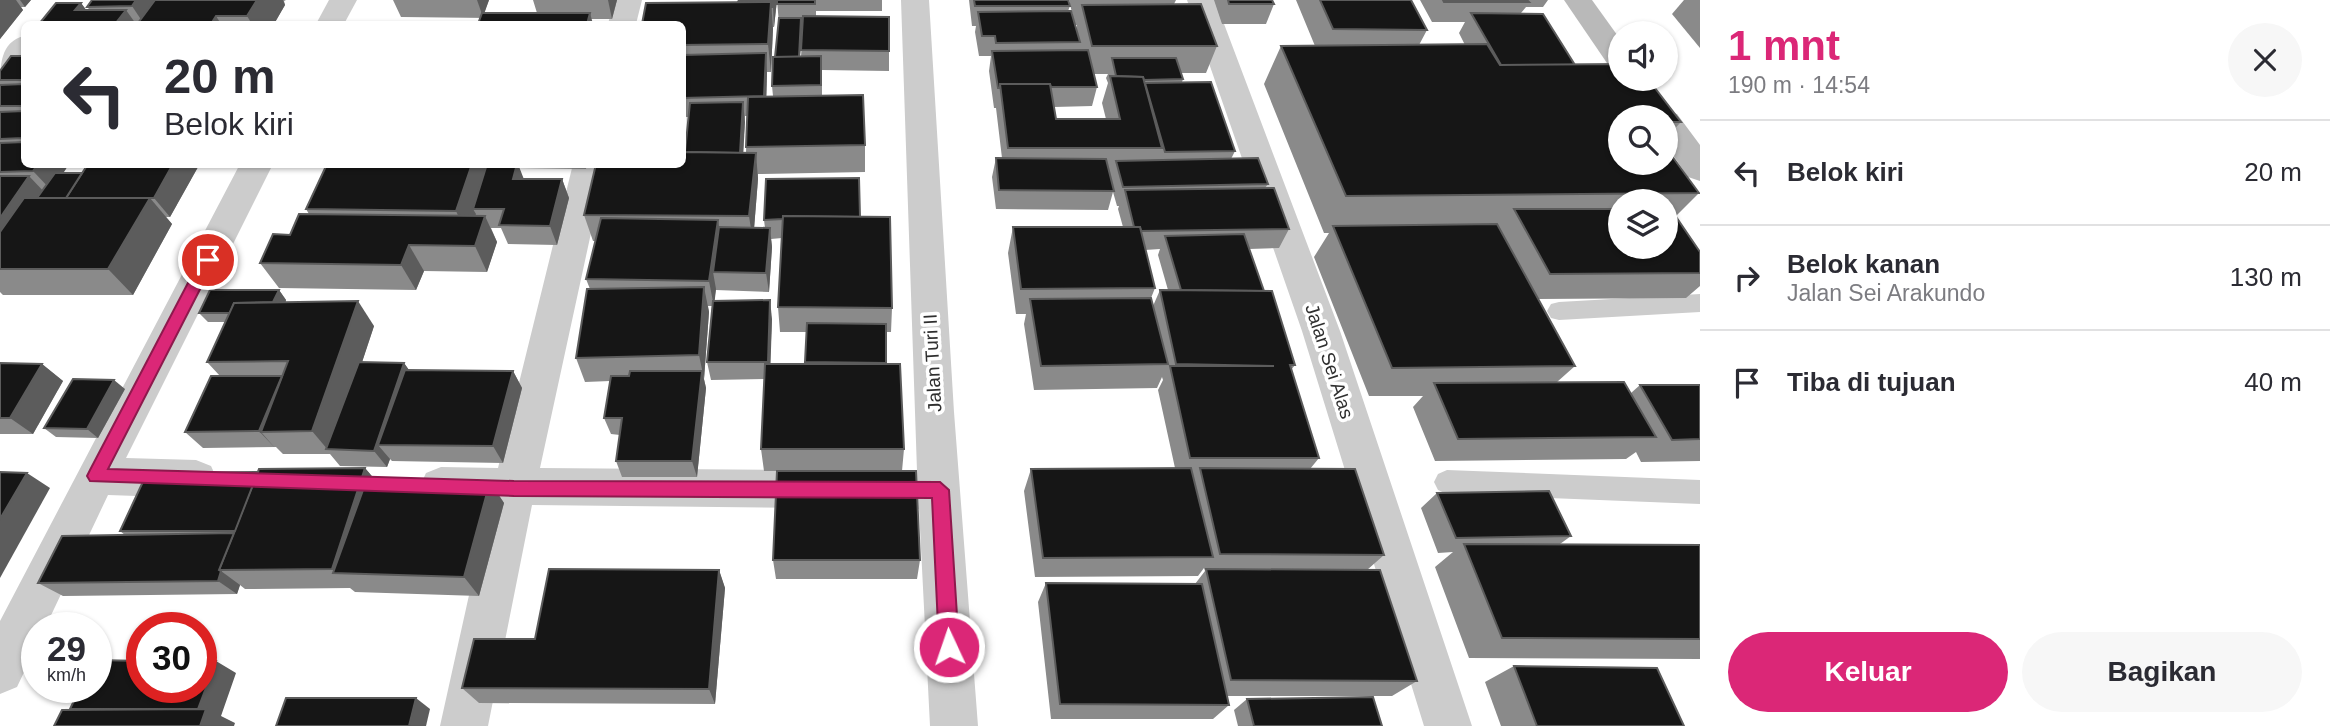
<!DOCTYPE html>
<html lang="id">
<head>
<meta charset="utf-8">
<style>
	:root { --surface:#fff; --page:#f7f7f7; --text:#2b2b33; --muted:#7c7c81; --line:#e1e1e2; --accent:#db2777 }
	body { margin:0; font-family:Arial,sans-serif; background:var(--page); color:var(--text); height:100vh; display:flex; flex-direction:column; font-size:26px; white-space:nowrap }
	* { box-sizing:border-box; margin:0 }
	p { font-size:23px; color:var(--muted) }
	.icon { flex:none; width:38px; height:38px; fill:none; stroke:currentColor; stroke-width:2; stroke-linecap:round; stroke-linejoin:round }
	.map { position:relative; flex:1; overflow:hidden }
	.panel { display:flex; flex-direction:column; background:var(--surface); width:630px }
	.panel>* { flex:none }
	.top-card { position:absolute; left:21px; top:21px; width:665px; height:147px; border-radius:10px; box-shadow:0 2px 5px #0004; background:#fff; color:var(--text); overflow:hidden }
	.controls { position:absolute; left:1608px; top:21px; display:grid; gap:14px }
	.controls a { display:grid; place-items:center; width:70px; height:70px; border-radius:50%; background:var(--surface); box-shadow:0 2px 5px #0004; font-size:35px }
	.speed { position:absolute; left:21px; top:612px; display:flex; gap:14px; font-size:35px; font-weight:700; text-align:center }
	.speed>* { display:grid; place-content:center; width:91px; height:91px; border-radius:50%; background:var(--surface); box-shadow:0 2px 5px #0004; line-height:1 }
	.speed small { font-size:18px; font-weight:400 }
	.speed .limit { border:10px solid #d22; background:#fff; color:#111 }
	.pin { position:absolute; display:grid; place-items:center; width:60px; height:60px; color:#fff; margin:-30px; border:4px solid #fff; border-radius:50%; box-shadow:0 2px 7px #0007 }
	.me { position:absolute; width:77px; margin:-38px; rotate:357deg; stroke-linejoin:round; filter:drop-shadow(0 0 5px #0008) }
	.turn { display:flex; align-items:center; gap:24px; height:147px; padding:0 28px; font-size:32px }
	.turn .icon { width:91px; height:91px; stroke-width:2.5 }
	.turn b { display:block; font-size:49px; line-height:60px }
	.round { display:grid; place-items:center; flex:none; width:74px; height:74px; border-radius:37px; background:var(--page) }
	.headline { display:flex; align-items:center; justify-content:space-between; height:119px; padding:0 28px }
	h1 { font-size:42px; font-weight:700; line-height:52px; color:var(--accent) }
	.cta { display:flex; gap:14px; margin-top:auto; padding:14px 28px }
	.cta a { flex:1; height:80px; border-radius:42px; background:var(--accent); color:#fff; font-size:28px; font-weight:700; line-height:80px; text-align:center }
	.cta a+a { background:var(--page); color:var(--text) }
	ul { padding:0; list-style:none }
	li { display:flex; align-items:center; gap:21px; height:105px; padding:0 28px; border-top:2px solid var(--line) }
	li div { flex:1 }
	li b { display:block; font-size:26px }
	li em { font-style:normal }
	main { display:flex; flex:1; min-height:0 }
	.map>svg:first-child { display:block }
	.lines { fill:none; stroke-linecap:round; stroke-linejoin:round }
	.lane { fill:#ccc; fill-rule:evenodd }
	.street { fill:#ccc; fill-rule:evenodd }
	.secondary { fill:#b9b9b9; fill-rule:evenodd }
	.wall { fill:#8a8a8a; fill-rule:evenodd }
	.shaded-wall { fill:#5c5c5c }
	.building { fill:#161616; stroke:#5c5c5c; stroke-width:2 }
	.route { fill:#db2777; stroke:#8e194d; stroke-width:2 }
	.labels { text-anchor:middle; stroke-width:7; stroke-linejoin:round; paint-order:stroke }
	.street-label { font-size:19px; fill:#2f2f2f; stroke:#fff }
</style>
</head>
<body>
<main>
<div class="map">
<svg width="1700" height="726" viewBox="0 0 1700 726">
	<rect width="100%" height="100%" fill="#fff"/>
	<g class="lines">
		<!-- lane -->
		<g class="lane">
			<polygon points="1700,294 1700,312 1559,320 1551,318 1547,311 1551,304 1559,302"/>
			<polygon points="1447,470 1700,480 1700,504 1447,494 1438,490 1434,482 1438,474"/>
		</g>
		<!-- street -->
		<g class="street">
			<polygon points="329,0 357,0 344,24 316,24"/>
			<polygon points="614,0 642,0 636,24 608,24"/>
			<polygon points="901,0 929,0 954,412 978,726 930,726 919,509 532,505 488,726 440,726 489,505 441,505 426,499 420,486 426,473 441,467 498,468 573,164 606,164 540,468 917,471"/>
			<polygon points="1187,0 1215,0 1340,331 1472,726 1424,726 1302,331"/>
			<path d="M24 36C26 57 25 81 0 88 0 66 0 42 24 36Z"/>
			<polygon points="240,164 273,164 126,458 196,460 211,466 217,479 211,492 196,498 108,495 45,628 37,628 37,645 17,687 0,694 0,621"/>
		</g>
		<!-- secondary -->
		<g class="secondary">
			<polygon points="1564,0 1592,0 1620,39 1620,68 1609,66"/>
			<polygon points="1666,111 1677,114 1700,145 1700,181 1688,177 1666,145 1666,117 1653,117"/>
		</g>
	</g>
	<!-- wall -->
	<g class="wall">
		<polygon points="0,0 31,0 25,7 21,7 23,10 0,39"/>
		<polygon points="92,0 286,0 284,1 285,5 274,24 39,24 81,3 86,10 90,10 87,7"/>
		<polygon points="393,0 489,0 484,13 537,13 533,0 617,0 612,19 591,19 401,17"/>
		<path d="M777 0H882V11H816V16L889 51V71L822 70V95L865 145V172L758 174V179L754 228H765L764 220 860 217 892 308 891 332H886V364L904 449 902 471 920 560 917 579H776L773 560 777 471H764L761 449 764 379 711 380 707 362 712 306H708L709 312 704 379 706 388 697 477H622L616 461 620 435 611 434 604 418 610 381 585 382 576 358 590 289 586 279 595 241H593L584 215 685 152 689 117H684L685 121 682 137V24L738 2 777 0 774 27H773L771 72H767L766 96H773L772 86 779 24ZM802 24H803L801 57H800ZM745 116H747L746 153H743ZM782 238 778 307 780 332H807L805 364H770L772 319 714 301 716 289V290L769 292 772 247 771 239Z"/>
		<path d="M969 0H1068L1070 6 1068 11 1076 29 1077 25H1075L1069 0H1176L1174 4 1217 46 1206 73H1181L1183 79 1182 82 1235 151 1231 159 1268 184 1265 188 1289 229 1279 248 1249 249 1264 291 1295 365 1291 370 1319 458 1310 469 1384 555 1367 570 1417 681 1392 696H1227L1229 705 1213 719H1051L1038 602 1046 583 1195 584 1205 571 1204 568 1198 576 1035 577 1024 491 1031 469 1175 468 1158 390 1163 380 1162 377 1157 388 1034 390 1024 324 1026 314H1016L1008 253 1013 227H1123L1118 209 1119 206H1117L1113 192 1108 210 996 209 992 177 996 158H1002L996 108H994L989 71 991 56H979L975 32 976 26H972ZM1094 74H1108L1106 78 1108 83 1102 103 1106 119H1056L1054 107 1092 106 1097 87ZM1160 249 1158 255 1168 290H1160L1153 306 1151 298 1155 288 1145 250Z"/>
		<polygon points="1214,0 1272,0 1274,4 1266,24 1222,24"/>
		<path d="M1296 0H1411L1427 30 1419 45H1465L1459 33 1465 22H1432L1420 0H1548L1543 7H1526L1521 13 1575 65 1681 122 1666 138V117H1620L1699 193 1676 216 1700 252V286L1686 298 1538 299 1575 366 1557 382 1631 393 1640 385H1700V461L1641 462 1636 452 1626 459 1435 461 1413 407 1423 396H1369L1314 257 1329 233H1324L1264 84 1281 46H1315ZM1620 201H1666V247H1620Z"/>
		<polygon points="1684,0 1700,0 1700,48 1672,14"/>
		<polygon points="24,56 24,164 69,164 63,173 82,173 198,167 170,217 166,217 172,224 133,295 3,295 0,292 0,71"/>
		<polygon points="327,164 587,164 586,169 519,168 523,179 562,179 569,198 557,245 508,244 501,228 491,228 497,242 487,272 424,271 416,290 279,288 260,263 290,235 309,214 306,209"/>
		<polygon points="279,290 286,300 286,302 374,326 362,362 404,363 409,370 513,371 522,388 503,463 392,461 390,459 387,467 340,466 330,454 283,454 276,447 203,448 185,432 220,376 207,362 225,322 208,322 199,313"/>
		<polygon points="0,363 42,364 63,381 33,434 0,434"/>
		<polygon points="125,389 98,438 56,437 44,428"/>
		<polygon points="365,468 374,479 490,482 504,503 479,596 355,592 350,588 245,589 240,585 237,594 63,596 38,583 125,535 120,531 258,472"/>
		<polygon points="1437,493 1571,536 1560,544 1700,545 1700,659 1469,658 1435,567 1453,552 1438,553 1421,508"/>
		<polygon points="719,570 725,588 715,704 479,703 462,688 535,639"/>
		<polygon points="1514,666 1684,726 1501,726 1485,682"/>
		<polygon points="1247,699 1382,726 1238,726 1234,710"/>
	</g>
	<!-- shaded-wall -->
	<g class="shaded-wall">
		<polygon points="0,0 16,0 23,10 0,39"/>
		<polygon points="20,0 31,0 25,7"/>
		<polygon points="136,0 163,0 144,24 132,6"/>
		<polygon points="257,0 283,0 285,5 274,24 252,24 247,16"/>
		<polygon points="477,0 489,0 483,17"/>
		<polygon points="608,0 617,0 612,19"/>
		<polygon points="773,0 777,0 774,27 773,7"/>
		<polygon points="771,2 773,29 771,72 768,44"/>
		<polygon points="81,3 96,23 75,10"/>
		<polygon points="126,10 136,24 115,24"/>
		<polygon points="590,13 593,24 587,24"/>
		<polygon points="216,16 221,24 211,24"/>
		<polygon points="801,18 802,29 799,69 799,58"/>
		<polygon points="766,53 767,73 766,116 764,96"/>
		<polygon points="743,102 745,122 742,176 740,156"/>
		<polygon points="682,108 685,121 682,137"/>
		<polygon points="756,153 758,179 753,242 749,216"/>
		<polygon points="38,164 69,164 52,191 33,171"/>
		<polygon points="173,164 196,164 198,167 170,217 154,198"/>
		<polygon points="472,164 487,164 490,171 473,209 476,214 468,237 456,211"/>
		<polygon points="517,164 518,164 525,182 513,179"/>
		<polygon points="29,176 47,195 0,243 0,218"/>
		<polygon points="562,179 569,198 557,245 550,226"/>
		<polygon points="150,198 172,224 133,295 108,269"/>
		<polygon points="485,216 497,242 487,272 475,246"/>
		<polygon points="718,220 722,246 713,272 716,289 714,307 709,281"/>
		<polygon points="770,228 772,247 769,292 766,273"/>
		<polygon points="409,245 424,271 416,290 401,265"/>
		<polygon points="704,287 709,312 704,379 699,355"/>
		<polygon points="279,290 286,300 277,322 269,313"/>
		<polygon points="770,300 772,319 770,379 768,362"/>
		<polygon points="358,301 374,326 333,450 328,450 312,431"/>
		<polygon points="404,363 416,380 378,445 390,459 387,467 374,451"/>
		<polygon points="42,364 63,381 33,434 10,418"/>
		<polygon points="513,371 522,388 503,463 493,446"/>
		<polygon points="702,371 706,388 697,477 692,461"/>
		<polygon points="282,376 261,432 275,448 259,431"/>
		<polygon points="114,380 125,389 98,438 87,429"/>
		<polygon points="365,468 383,489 337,573 332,569"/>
		<polygon points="27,473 50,488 0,578 0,519"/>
		<polygon points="490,482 504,503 479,596 464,577"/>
		<polygon points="719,570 725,588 715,704 709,689"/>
		<polygon points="221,571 240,585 237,594 218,581"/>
		<polygon points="216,661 236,673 221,716 235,723 234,726 200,726 198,709"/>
		<polygon points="416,698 430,709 426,726 409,726"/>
	</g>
	<!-- building -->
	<g class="building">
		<polygon points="92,0 136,0 132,6 87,7"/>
		<polygon points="155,0 257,0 247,16 216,16 211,24 138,23"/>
		<polygon points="739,0 773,0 773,7 771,7 771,2 738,2"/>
		<rect x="777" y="0" width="38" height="4"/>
		<polygon points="974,0 1068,0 1070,6 975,6"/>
		<polygon points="1228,0 1272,0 1274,4 1229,4"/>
		<polygon points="1320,0 1411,0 1427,30 1333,29"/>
		<polygon points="1443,0 1527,0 1529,2 1444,2"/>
		<polygon points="771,2 768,44 682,45 682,24 642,24 646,3"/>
		<polygon points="56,3 81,3 75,10 126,10 115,24 39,24"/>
		<polygon points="1201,4 1217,46 1092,46 1082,5"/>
		<polygon points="1071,11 1080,42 996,43 995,36 982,36 978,12"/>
		<polygon points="482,13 590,13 587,24 478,24"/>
		<polygon points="1471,13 1543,14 1575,65 1501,65"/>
		<polygon points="803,16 889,17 889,51 801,50"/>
		<polygon points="779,18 801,18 799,57 775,57"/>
		<polygon points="1487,44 1500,65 1620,64 1620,79 1648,79 1681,122 1666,122 1666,117 1620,117 1620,163 1666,163 1666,148 1699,193 1346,196 1281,46"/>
		<polygon points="1088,50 1097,87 1051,87 1050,84 1000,84 1000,88 998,88 992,51"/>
		<polygon points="766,53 764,96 682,98 682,55"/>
		<polygon points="11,56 24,56 24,80 0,80 0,71"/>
		<polygon points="821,56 821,85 772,86 773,57"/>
		<polygon points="1112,58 1176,58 1183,79 1144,80 1143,77 1116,76"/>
		<polygon points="1110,76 1143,77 1162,148 1008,148 1000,84 1050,84 1056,119 1120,119"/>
		<polygon points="1211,82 1235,151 1165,152 1145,83"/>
		<polygon points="24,84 24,106 0,106 0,85"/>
		<polygon points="863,95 865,145 746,147 748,97"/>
		<polygon points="743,102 740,153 685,152 690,103"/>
		<polygon points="24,111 24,138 0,139 0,112"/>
		<polygon points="24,142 24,164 38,164 33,171 0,172 0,143"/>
		<polygon points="682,152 756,153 749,216 584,215 596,164 682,164"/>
		<polygon points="996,158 1106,159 1114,191 999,190"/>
		<polygon points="1258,158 1268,184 1123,187 1116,161"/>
		<polygon points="88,164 173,164 154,198 66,198"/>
		<polygon points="327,164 472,164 456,211 306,209"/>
		<polygon points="487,164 517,164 513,179 562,179 550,226 499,225 504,209 473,209"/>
		<polygon points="55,173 82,173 66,198 37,198"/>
		<polygon points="0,176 29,176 0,218"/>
		<polygon points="859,178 860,217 783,216 783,219 764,220 766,179"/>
		<polygon points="1274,188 1289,229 1141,231 1140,227 1134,227 1125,190"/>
		<polygon points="24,198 150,198 108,269 0,269 0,232"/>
		<polygon points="1666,208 1670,208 1700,252 1700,273 1550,274 1514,209 1620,209 1620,247 1666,247"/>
		<polygon points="299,214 485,216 475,246 409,245 401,265 260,263 273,234 290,235"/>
		<polygon points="783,216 890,217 892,308 778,307"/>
		<polygon points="601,218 718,220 709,281 586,279"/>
		<polygon points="1497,224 1575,366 1392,368 1333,226"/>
		<polygon points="719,227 770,228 766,273 713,272"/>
		<polygon points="1013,227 1140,227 1155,288 1021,289"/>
		<polygon points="1244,234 1264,291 1181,290 1165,236"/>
		<polygon points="704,287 699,355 576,358 587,289"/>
		<polygon points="210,290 279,290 273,302 234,303 230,313 199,313"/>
		<polygon points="1160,290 1272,291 1295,365 1290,365 1319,458 1190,458 1170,366 1274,366 1176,364"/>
		<polygon points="1151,298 1168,364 1041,366 1030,299"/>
		<polygon points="770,300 768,362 707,362 713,301"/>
		<polygon points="358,301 312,431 261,432 288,361 207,362 234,303"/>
		<polygon points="807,323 886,324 886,363 805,362"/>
		<polygon points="359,362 404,363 374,451 326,449"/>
		<polygon points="0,363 42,364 10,418 0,418"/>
		<polygon points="765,364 900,364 904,449 761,449"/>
		<polygon points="405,370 513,371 493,446 378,445"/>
		<polygon points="630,371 702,371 692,461 616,461 622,418 604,418 611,376 629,376"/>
		<polygon points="211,376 282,376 259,431 185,432"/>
		<polygon points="73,379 114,380 87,429 44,428"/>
		<polygon points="1624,382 1656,437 1458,439 1434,383"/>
		<polygon points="1640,385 1700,385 1700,439 1672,440"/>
		<polygon points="365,468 332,569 219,570 259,469"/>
		<polygon points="1191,468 1213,557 1043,558 1031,469"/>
		<polygon points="1200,468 1355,469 1384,555 1220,554"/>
		<polygon points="777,471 916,471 920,560 773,560"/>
		<polygon points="0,472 27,473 0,519"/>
		<polygon points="258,472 235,531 120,531 147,473"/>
		<polygon points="367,479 490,482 464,577 333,573"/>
		<polygon points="1549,491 1571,536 1456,538 1437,493"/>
		<polygon points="234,533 219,570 221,571 218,581 38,583 62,536"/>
		<polygon points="1464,544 1700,545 1700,639 1502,638"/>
		<polygon points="549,569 719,570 709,689 462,688 474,639 535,639"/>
		<polygon points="1206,569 1380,570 1417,681 1231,680"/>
		<polygon points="1046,583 1202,584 1229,705 1060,704"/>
		<polygon points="96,660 142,661 142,688 201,688 201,661 216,661 198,709 70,709 80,688 96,688"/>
		<polygon points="1514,666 1657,668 1684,726 1537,726"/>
		<polygon points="1373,697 1382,726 1254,726 1247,699"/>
		<polygon points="286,698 416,698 409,726 276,726"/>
		<polygon points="206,709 200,726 54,726 62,710"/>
	</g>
	<!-- route -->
	<polygon class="route" points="208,255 215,260 108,469 514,481 940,482 949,490 959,647 956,654 949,657 942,654 939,647 932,498 514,496 90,481 87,476 90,470 200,260"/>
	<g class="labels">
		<!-- street labels -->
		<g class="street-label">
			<text transform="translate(1330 361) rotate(72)" y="7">Jalan Sei Alas</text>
			<text transform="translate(932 363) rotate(-93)" y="7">Jalan Turi II</text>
		</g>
	</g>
</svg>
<div class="controls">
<a><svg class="icon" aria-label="sound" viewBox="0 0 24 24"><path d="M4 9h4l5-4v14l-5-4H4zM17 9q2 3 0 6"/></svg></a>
<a><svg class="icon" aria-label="search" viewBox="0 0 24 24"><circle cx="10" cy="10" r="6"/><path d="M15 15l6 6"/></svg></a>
<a><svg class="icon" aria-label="layers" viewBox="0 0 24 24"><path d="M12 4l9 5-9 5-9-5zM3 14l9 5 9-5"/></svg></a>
</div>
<div class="speed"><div>29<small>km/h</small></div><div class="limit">30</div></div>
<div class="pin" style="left:208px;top:260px;background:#d93025"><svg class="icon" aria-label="arrive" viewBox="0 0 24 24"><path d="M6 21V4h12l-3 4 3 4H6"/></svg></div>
<svg class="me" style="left:949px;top:647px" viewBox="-20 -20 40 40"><circle r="17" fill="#db2777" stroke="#fff" stroke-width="3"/><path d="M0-11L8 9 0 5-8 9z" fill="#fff"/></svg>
<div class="top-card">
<div class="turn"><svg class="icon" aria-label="left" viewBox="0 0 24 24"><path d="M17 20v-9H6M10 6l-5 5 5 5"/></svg><div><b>20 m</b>Belok kiri</div></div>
</div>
</div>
<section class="panel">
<div class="headline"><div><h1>1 mnt</h1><p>190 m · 14:54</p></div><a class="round"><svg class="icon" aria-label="close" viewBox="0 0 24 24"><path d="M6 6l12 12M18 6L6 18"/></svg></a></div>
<ul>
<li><svg class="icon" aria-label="left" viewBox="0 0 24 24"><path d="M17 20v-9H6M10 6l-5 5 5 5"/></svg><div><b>Belok kiri</b></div><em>20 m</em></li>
<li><svg class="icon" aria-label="right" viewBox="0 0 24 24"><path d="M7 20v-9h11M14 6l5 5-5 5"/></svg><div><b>Belok kanan</b><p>Jalan Sei Arakundo</p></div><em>130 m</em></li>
<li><svg class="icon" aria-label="arrive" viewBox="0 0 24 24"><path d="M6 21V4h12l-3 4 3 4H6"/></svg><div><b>Tiba di tujuan</b></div><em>40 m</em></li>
</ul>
<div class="cta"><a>Keluar</a><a>Bagikan</a></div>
</section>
</main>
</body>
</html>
